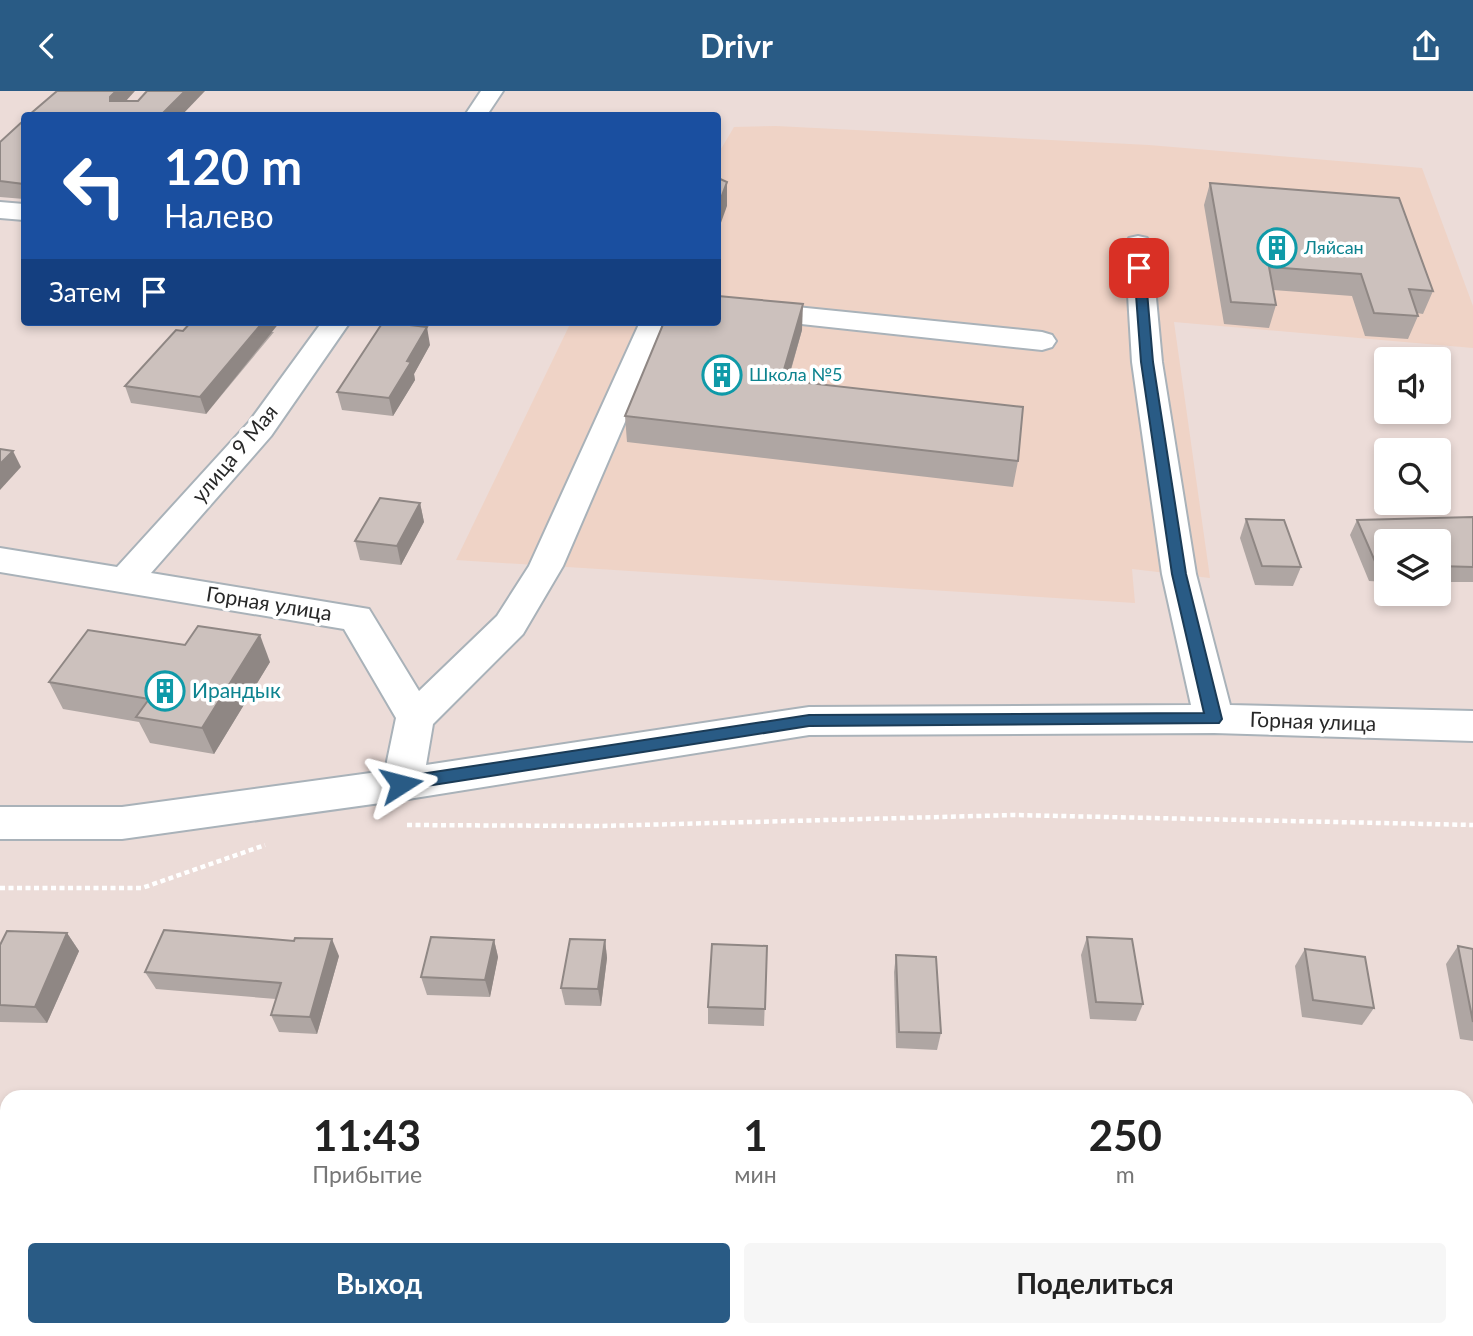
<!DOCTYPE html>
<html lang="ru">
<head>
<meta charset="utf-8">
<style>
	:root { --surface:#fff; --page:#f6f6f6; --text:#222; --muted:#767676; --accent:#295b85 }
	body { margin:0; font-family:Lato,sans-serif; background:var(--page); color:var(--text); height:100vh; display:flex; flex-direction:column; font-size:26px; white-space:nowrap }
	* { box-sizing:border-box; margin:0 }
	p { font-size:23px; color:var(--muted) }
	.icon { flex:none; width:38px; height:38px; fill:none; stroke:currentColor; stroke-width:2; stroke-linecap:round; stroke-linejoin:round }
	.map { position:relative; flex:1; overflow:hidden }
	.side { position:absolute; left:0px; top:999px; width:1474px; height:247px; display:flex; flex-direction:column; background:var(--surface); border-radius:21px 21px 0 0; box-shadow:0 4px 10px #0003 }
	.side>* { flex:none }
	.top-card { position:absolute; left:21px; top:21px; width:700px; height:214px; border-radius:7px; box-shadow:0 4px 10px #0003; background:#1a4fa0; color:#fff; overflow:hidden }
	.buttons { position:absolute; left:1374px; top:256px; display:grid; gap:14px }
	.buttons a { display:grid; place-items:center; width:77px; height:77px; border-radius:7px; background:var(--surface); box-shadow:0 4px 10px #0003; font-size:35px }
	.pin { position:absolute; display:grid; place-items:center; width:60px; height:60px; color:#fff; margin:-30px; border-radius:14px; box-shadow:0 4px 10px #0006 }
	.me { position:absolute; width:77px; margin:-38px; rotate:81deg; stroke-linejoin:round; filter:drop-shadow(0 0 5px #0008) }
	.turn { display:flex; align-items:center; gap:24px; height:147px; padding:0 28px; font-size:32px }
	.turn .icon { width:91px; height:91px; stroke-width:2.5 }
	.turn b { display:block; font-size:49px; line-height:60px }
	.then { display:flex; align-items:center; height:66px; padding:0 28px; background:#0003; gap:14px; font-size:26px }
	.eta { display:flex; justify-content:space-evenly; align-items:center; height:119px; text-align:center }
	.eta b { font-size:42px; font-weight:700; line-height:49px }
	.action { display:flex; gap:14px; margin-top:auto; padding:14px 28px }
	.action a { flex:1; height:80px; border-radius:7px; background:var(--accent); color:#fff; font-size:28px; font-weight:700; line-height:80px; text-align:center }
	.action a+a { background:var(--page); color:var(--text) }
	header { display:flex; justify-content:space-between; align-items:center; height:91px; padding:0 28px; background:var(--accent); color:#fff; font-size:32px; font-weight:700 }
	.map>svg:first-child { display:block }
	.education { fill:#efd3c6 }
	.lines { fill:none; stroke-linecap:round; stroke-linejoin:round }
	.minor-casing { stroke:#a9b2b9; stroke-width:4 }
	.path { stroke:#fff; stroke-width:4.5; stroke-dasharray:5 3.5; stroke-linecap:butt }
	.minor { fill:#fff; fill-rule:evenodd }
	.wall { fill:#afa6a3 }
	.shaded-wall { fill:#8f8784 }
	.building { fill:#ccc1bd; stroke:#8f8784; stroke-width:2 }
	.route { fill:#295b85; stroke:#1b3b56; stroke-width:2 }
	.labels { text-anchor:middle; stroke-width:7; stroke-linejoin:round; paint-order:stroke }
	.far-culture-label { font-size:18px; fill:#0d838f; stroke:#fff; text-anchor:start }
	.street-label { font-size:21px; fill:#282828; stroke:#fff }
	.culture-label { font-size:21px; fill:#0d838f; stroke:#fff; text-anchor:start }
</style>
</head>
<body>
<header><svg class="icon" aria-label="back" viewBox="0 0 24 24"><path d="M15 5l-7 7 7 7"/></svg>Drivr<svg class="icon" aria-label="share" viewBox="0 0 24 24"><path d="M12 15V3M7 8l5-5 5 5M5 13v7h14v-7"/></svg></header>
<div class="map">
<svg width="1473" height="1245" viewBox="0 0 1473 1245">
	<rect width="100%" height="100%" fill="#ecdcd8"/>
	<!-- education -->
	<polygon class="education" points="776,35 1149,54 1422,77 1473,215 1473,257 1174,231 1210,487 1132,478 1135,512 456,469 571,231 718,231 718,63 734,36"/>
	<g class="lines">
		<!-- minor casing -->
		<g class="minor-casing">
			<g id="minor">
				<polygon points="481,0 503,0 487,24 465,24"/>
				<polygon points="0,111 24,113 24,129 0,127"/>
				<polygon points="1138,145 1147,147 1151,153 1162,271 1196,483 1230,614 1473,620 1473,650 1214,642 809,644 402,709 122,748 0,748 0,716 122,716 385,680 396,627 344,538 0,481 0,457 117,476 249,331 322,231 350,231 271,345 151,482 369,518 419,600 497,525 529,475 640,231 668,231 563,475 523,543 433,633 426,674 809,616 1191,614 1162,483 1132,271 1125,153 1129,147"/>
				<polygon points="718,208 1042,241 1052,244 1056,250 1052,256 1042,259 718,224"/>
			</g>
		</g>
		<!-- path -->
		<g class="path">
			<polyline points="407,734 601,735 1015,724 1473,734"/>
			<polyline points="0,797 142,797 265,754"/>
		</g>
		<!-- minor -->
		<use href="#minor" class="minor"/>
	</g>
	<!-- wall -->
	<g class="wall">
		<polygon points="24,29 24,108 0,106 0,51"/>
		<polygon points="1210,92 1433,200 1423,223 1417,222 1418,225 1408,248 1365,245 1352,205 1273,199 1276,214 1269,237 1224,233 1204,114"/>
		<polygon points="661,231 718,231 802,239 788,290 1018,370 1013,396 627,351 625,325 661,237"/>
		<polygon points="183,240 274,241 206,323 131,312 125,295"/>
		<polygon points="430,254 414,283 415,289 393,325 342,319 337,301"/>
		<polygon points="420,412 424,431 401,474 360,469 355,450"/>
		<polygon points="1473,426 1473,491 1438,491 1438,450 1386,450 1386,491 1369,490 1350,444 1357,429"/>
		<polygon points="1246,428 1301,476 1293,495 1255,494 1240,447"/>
		<polygon points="270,571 214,663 150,652 139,631 63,618 49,591"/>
		<polygon points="67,842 79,860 47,932 0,931 0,854"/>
		<polygon points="1087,846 1143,913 1136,930 1090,928 1081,864"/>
		<polygon points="494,849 498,866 490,906 427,904 421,886"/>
		<polygon points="605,849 607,867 601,915 565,914 561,897"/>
		<polygon points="767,855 764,935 708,933 708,916"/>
		<polygon points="1458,855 1473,858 1473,950 1460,948 1446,873"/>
		<polygon points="1305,858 1374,917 1362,934 1302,926 1295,875"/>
		<polygon points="896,864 941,942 937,959 896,957 894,881"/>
		<polygon points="339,865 317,943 279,941 271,924 276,908 156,898 145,881"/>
	</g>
	<!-- shaded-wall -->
	<g class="shaded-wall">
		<polygon points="116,0 135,0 115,22 110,10 110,6"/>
		<polygon points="185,0 205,0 182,24 161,24"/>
		<polygon points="727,91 727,115 718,140 718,115"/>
		<polygon points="803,213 802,239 780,316 781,289"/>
		<polygon points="263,231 280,231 206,323 200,306"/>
		<polygon points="427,236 430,254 414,283 415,289 393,325 389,307 407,270"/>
		<polygon points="13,360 21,376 0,399 0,373"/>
		<polygon points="420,412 424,431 401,474 397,455"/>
		<polygon points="260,544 270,571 214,663 202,637"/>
		<polygon points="67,842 79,860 47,932 35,916"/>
		<polygon points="332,848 339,865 317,943 310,926"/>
		<polygon points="494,849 498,866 490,906 485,889"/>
		<polygon points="605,849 607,867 601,915 598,898"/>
	</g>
	<!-- building -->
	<g class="building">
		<polygon points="57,0 116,0 110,6 110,10 138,10 147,0 185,0 161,24 29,24"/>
		<polygon points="24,29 24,93 0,90 0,51"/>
		<polygon points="718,87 727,91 718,115"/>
		<polygon points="1210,92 1399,107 1433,200 1409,198 1418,225 1374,222 1361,183 1269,176 1276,214 1231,211"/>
		<polygon points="718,205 803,213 781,289 1023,316 1018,370 625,325 664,231 718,231"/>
		<polygon points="191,231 263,231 200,306 125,295 176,239 183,240"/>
		<polygon points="383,231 427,236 407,270 411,271 389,307 337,301"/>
		<polygon points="0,358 13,360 0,373"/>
		<polygon points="380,407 420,412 397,455 355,450"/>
		<polygon points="1473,426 1473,476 1438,475 1438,450 1386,450 1386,475 1377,475 1357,429"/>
		<polygon points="1246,428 1284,429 1301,476 1262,475"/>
		<polygon points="198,535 260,544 202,637 136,626 149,608 49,591 88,539 185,554"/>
		<polygon points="164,839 294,850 295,847 332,848 310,926 271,924 281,892 145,881"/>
		<polygon points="7,840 67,842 35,916 0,914 0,854"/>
		<polygon points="431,846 494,849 485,889 421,886"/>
		<polygon points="1087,846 1132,848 1143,913 1096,911"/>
		<polygon points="570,848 605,849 598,898 561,897"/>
		<polygon points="712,853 767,855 765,918 708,916"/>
		<polygon points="1458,855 1473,858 1473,931"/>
		<polygon points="1305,858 1365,866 1374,917 1313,909"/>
		<polygon points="896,864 936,866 941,942 899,941"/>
	</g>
	<!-- route -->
	<polygon class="route" points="1139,173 1145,177 1153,271 1186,483 1222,628 1219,632 809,635 401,699 396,697 393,693 396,688 401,686 809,624 1204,622 1172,483 1141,271 1134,177"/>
	<!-- icons -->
	<defs>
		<g id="building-ring" transform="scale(2.0125)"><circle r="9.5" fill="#fff" stroke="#0f9aa8" stroke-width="1.5"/><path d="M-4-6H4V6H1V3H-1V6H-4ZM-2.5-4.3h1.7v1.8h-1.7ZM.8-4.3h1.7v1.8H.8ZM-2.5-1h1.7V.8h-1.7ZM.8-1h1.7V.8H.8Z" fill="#0f9aa8"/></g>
	</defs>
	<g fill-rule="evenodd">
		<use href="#building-ring" x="1277" y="157"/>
		<use href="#building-ring" x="722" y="284"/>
		<use href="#building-ring" x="165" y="600"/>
	</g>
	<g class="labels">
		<!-- far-culture labels -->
		<g class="far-culture-label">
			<text x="1304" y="163">Ляйсан</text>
			<text x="749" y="290">Школа №5</text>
		</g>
		<!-- street labels -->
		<g class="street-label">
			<text transform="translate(235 363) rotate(-50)" y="7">улица 9 Мая</text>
			<text transform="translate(269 513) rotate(9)" y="7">Горная улица</text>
			<text transform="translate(1313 631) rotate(2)" y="7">Горная улица</text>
		</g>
		<!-- culture labels -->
		<g class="culture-label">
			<text x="192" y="607">Ирандык</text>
		</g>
	</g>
</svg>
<div class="buttons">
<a><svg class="icon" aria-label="sound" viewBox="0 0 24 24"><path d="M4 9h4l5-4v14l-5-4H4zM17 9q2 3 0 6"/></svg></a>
<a><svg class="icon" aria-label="search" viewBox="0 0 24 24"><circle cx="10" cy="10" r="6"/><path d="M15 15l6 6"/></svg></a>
<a><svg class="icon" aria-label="layers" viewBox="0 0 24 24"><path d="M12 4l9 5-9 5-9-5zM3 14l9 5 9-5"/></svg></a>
</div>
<div class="pin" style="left:1139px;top:177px;background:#d93025"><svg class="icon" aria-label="arrive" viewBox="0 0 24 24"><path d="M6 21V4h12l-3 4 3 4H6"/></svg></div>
<svg class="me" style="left:401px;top:693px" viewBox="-20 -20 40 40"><path d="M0-17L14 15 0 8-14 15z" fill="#295b85" stroke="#fff" stroke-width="4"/></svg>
<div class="top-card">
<div class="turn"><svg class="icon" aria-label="left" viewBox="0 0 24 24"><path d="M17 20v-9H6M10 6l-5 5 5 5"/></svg><div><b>120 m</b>Налево</div></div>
<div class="then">Затем<svg class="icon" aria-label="arrive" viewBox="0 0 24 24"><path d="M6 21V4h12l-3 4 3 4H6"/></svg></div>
</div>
<section class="side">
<div class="eta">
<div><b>11:43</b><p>Прибытие</p></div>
<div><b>1</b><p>мин</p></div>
<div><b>250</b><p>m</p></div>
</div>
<div class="action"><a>Выход</a><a>Поделиться</a></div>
</section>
</div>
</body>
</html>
